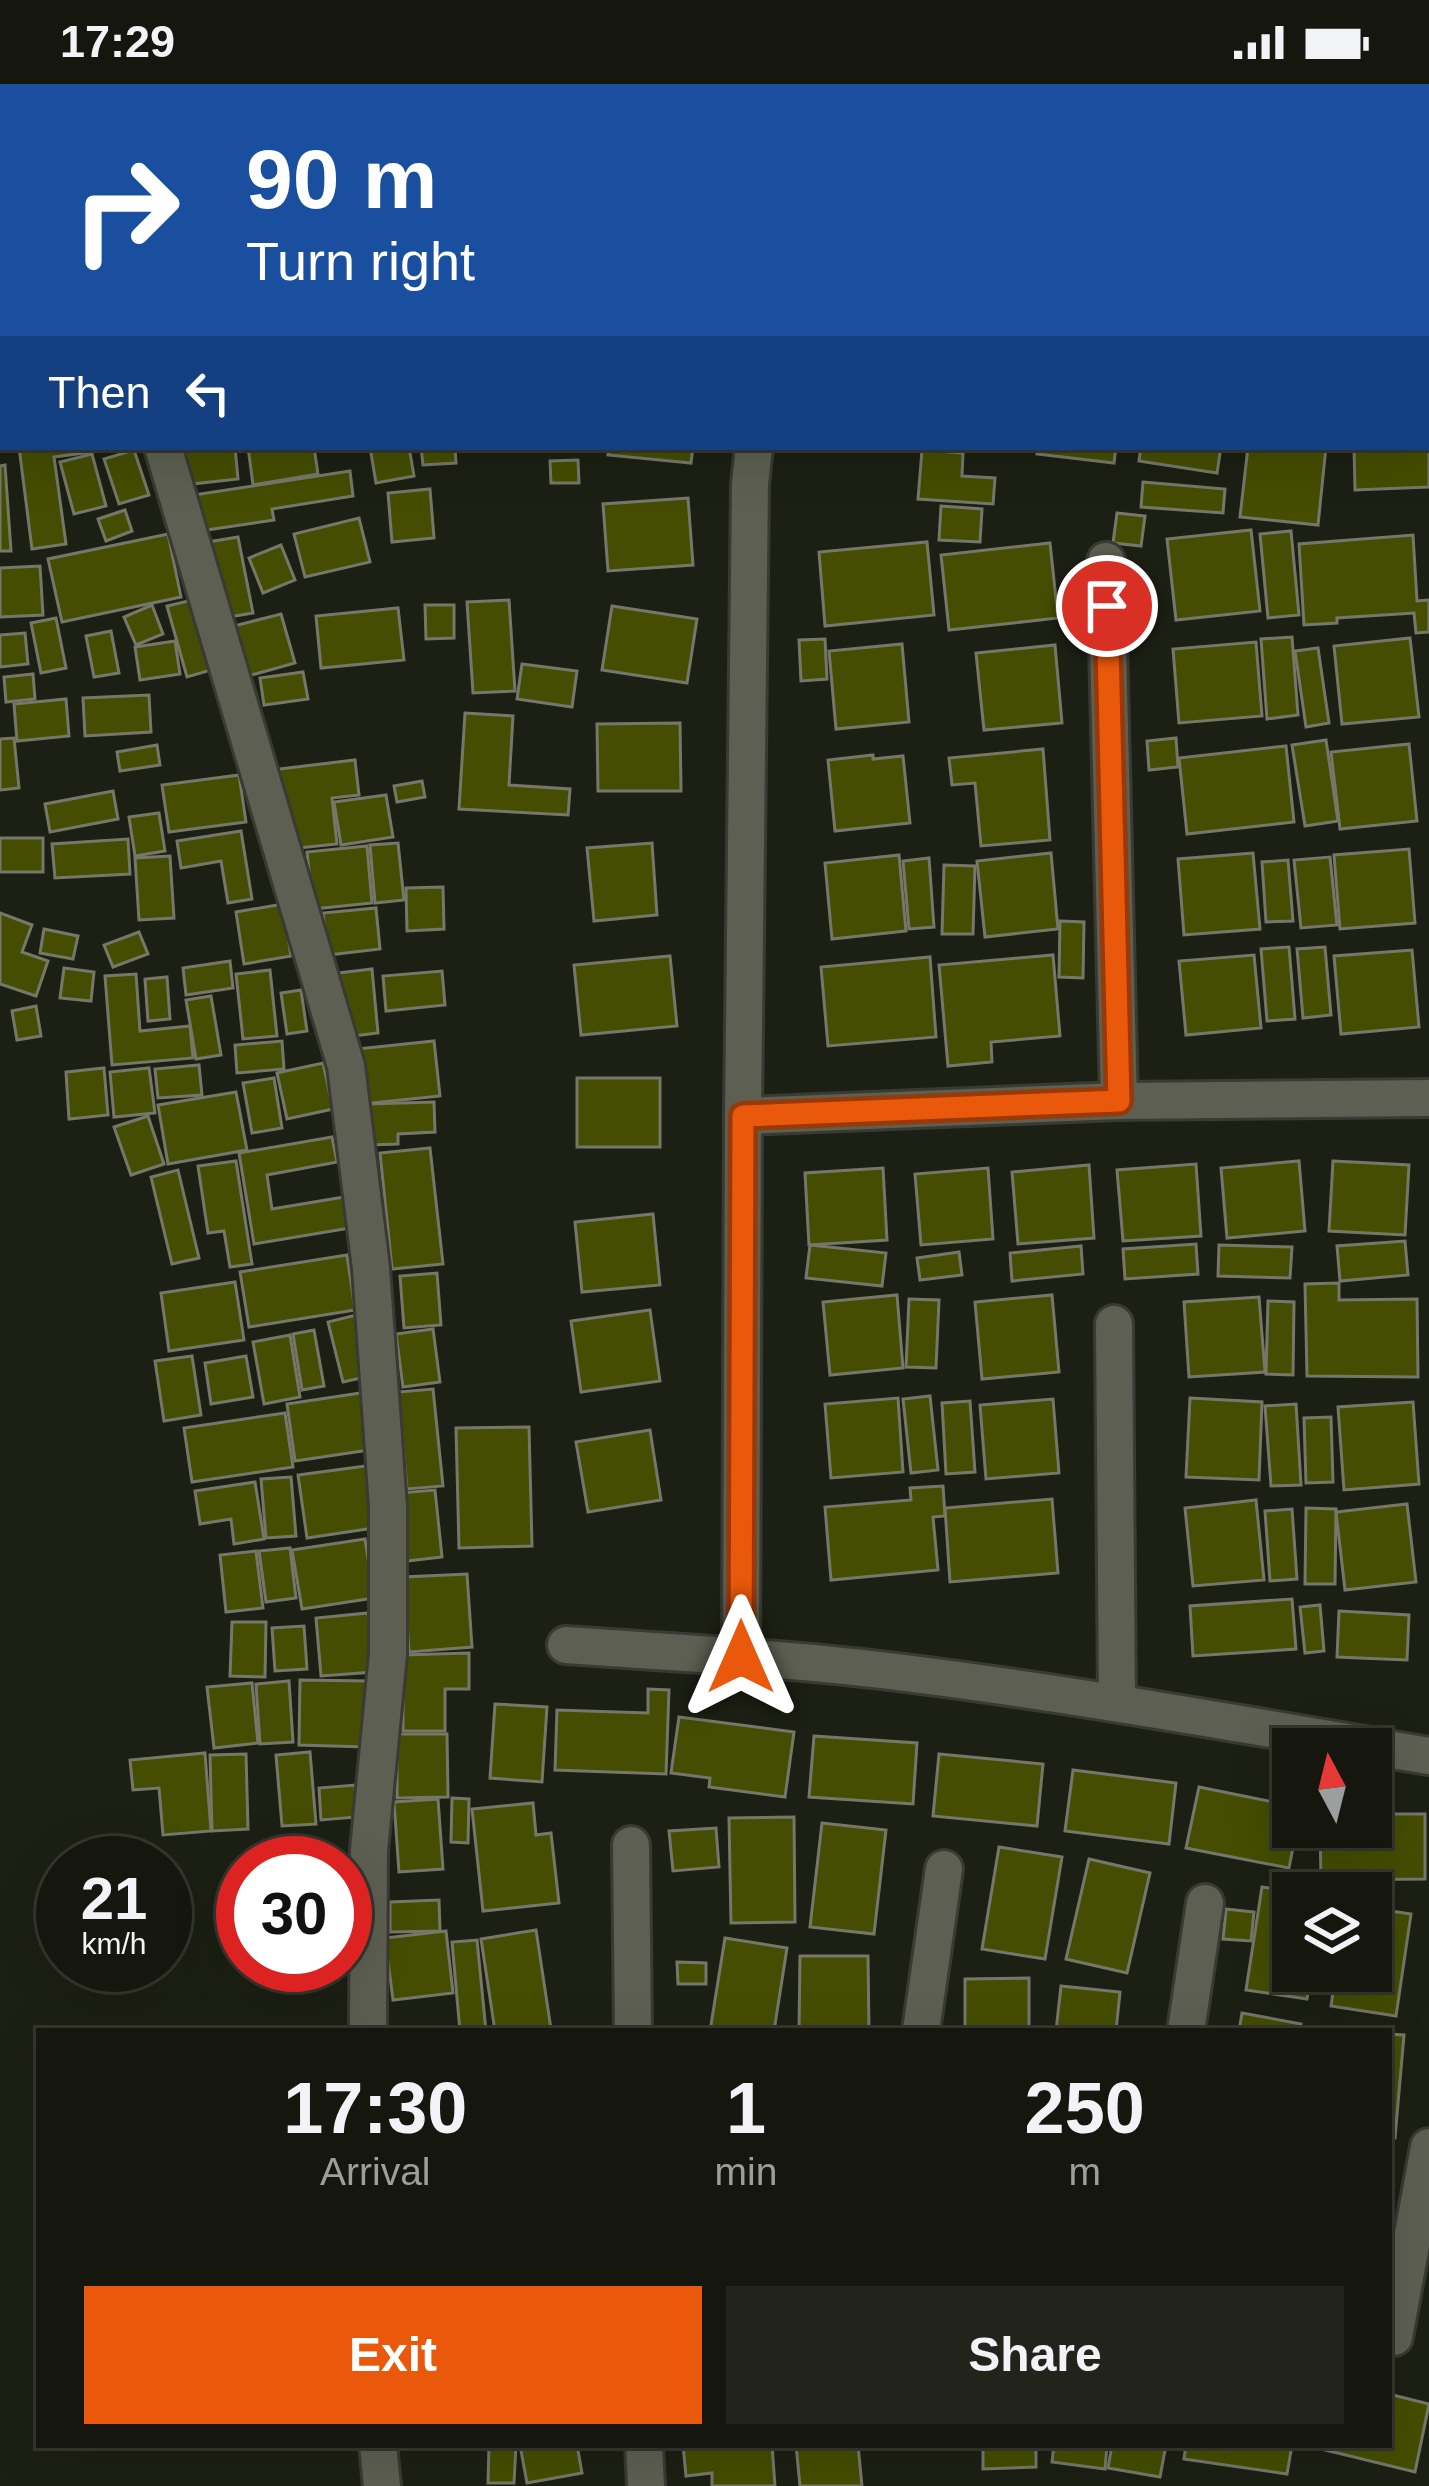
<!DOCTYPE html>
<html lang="en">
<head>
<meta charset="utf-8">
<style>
	:root { --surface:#15170e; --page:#22241c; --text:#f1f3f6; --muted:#9d9f9e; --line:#34362e; --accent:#ea580c }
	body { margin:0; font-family:Helvetica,sans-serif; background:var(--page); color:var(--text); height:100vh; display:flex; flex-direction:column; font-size:45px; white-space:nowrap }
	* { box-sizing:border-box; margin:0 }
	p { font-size:39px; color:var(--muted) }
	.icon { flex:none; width:66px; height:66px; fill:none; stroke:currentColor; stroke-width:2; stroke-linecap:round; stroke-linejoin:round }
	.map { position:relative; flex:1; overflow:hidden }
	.sheet { position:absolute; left:36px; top:1944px; width:1356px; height:420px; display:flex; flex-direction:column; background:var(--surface); border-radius:0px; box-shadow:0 12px 48px #0002,0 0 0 3px var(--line) }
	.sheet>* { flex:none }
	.guide { position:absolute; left:0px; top:0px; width:1431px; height:366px; box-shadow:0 12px 48px #0002,0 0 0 3px var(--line); background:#1a4fa0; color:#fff; overflow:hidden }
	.needle { width:78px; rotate:353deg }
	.tools { position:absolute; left:1272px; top:1644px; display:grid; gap:24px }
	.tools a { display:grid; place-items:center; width:120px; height:120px; border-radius:0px; background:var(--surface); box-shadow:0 12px 48px #0002,0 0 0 3px var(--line); font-size:60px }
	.speed { position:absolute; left:36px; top:1752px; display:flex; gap:24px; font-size:60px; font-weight:700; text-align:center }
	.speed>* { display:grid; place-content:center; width:156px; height:156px; border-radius:50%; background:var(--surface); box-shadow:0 12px 48px #0002,0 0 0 3px var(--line); line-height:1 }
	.speed small { font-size:30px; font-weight:400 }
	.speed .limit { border:18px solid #d22; background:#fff; color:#111 }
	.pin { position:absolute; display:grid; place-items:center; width:102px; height:102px; color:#fff; margin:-51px; border:6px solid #fff; border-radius:50%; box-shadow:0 3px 12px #0007 }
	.me { position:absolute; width:132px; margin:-66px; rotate:0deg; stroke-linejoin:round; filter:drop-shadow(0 0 9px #0008) }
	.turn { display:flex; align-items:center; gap:42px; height:252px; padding:0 48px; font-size:54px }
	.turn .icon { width:156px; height:156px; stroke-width:2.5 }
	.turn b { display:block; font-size:84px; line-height:102px }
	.then { display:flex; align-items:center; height:114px; padding:0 48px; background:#0003; gap:24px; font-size:45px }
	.eta { display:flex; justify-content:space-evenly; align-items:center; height:204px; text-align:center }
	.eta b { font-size:72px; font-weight:800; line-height:84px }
	.button { display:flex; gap:24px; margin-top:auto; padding:24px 48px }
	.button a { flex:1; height:138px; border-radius:0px; background:var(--accent); color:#fff; font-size:48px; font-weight:800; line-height:138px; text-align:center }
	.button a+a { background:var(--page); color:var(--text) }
	.status { display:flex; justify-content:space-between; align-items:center; height:84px; padding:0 60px; background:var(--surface); direction:ltr }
	.status svg { height:33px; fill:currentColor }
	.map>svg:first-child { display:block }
	.building { fill:#444d01; stroke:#757869; stroke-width:3 }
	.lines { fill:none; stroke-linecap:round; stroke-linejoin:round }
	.street-casing { stroke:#383a33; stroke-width:42 }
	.street { stroke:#5c5f51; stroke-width:36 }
	.route-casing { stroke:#983908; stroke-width:30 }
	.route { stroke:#ea580c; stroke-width:21 }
</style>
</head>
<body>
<div class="status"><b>17:29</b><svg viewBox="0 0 49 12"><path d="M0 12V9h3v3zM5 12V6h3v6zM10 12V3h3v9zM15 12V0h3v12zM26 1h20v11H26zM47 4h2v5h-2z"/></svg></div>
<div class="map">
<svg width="1429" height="2402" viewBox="0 0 1429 2402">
	<rect width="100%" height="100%" fill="#1c1f13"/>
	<!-- building -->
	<g class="building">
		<polygon points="1429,331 1429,403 1355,406 1354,363 1428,363"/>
		<polygon points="19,363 129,363 54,373 66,460 32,465"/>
		<polygon points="179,363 235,363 238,395 183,401"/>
		<polygon points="248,363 314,363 318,390 253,401"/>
		<polygon points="370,363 409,363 414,392 376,399"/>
		<polygon points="421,363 455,363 456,379 423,381"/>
		<polygon points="609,363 693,363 691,379 608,371"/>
		<polygon points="1038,363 1116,363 1114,379 1037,370"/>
		<polygon points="1141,363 1221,363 1217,389 1139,377"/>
		<polygon points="1248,363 1326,363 1318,441 1240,433"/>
		<polygon points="134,366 149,411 119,420 104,375"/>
		<polygon points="922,366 963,369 962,392 995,394 993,420 918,415"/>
		<polygon points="92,370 106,422 74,430 60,378"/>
		<polygon points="578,376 579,399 551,399 550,377"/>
		<polygon points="5,381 11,467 0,467 0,382"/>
		<polygon points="350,387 353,412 272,425 274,436 200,447 194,411"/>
		<polygon points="1143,398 1225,405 1223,429 1141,423"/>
		<polygon points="430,405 434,454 392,458 388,409"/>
		<polygon points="688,414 693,481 608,487 603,420"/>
		<polygon points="941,422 982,425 980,458 939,456"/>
		<polygon points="125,426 132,447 106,457 98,435"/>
		<polygon points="1117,429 1145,432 1141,462 1113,459"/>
		<polygon points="359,434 370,478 305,493 294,450"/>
		<polygon points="1251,446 1260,527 1176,536 1167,455"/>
		<polygon points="1291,447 1299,531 1268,534 1260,450"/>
		<polygon points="168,450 181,513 62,538 48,475"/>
		<polygon points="1413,451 1417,517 1429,516 1429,548 1416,549 1414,529 1337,534 1337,539 1304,541 1299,460"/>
		<polygon points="238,453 253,529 223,534 208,458"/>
		<polygon points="927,458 934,531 825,542 819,468"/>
		<polygon points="1050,459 1058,534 949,546 941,471"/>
		<polygon points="281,461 295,496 263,509 249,474"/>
		<polygon points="40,482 43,531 0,533 0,484"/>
		<polygon points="192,516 211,586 187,593 167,522"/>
		<polygon points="509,516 515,607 473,609 467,518"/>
		<polygon points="152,521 163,550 136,561 124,533"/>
		<polygon points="425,521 454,521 454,554 426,555"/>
		<polygon points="612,522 697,535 687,599 602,586"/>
		<polygon points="398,524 404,576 321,584 316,532"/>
		<polygon points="281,530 295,579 248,592 234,542"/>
		<polygon points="56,534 66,584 41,589 31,539"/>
		<polygon points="111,547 119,589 94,593 86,552"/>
		<polygon points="25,549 28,580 0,583 0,551"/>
		<polygon points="1292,553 1298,631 1267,635 1261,555"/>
		<polygon points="1410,554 1419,633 1342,640 1334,562"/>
		<polygon points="825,555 827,595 801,597 799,556"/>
		<polygon points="175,557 180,590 140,596 135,563"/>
		<polygon points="1256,558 1262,632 1179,639 1173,565"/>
		<polygon points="902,560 909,638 836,645 829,567"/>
		<polygon points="1055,561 1062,639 984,646 976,569"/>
		<polygon points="1318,564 1329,639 1306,643 1295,567"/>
		<polygon points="522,580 577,587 572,623 517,615"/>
		<polygon points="303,588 308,615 264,621 260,594"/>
		<polygon points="33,590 35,615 6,618 4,593"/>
		<polygon points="149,611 151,648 85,652 83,614"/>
		<polygon points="66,615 69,652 17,657 14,620"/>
		<polygon points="465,629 513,632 509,701 570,705 568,731 459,725"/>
		<polygon points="680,639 681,707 598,707 597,640"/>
		<polygon points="14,654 19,704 0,706 0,655"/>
		<polygon points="1176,654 1178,683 1149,686 1147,657"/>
		<polygon points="1326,656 1338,737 1305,742 1292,661"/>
		<polygon points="1409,660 1417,737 1340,745 1331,668"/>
		<polygon points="157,661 160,681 120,687 117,668"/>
		<polygon points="1286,662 1294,738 1187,750 1179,674"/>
		<polygon points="1043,665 1050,756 981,762 975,699 952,701 949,674"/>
		<polygon points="873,671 873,675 903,672 910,739 835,747 828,676"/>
		<polygon points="355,676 359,711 332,714 337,760 288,765 279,685"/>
		<polygon points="239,691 246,738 169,748 162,701"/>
		<polygon points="422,697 425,713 397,718 394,702"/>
		<polygon points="113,707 118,735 50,748 45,720"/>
		<polygon points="386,711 393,753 341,761 334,718"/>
		<polygon points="159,729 165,767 135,772 129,733"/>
		<polygon points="241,747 252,815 228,819 221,777 181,784 177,757"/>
		<rect x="0" y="754" width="43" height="34"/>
		<polygon points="128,755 130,790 55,794 52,760"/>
		<polygon points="398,759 404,816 375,819 370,761"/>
		<polygon points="652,759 657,831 594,837 587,764"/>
		<polygon points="367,762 372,819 313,825 307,768"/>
		<polygon points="1409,765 1415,839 1340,845 1334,771"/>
		<polygon points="1051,769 1058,845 985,853 977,777"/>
		<polygon points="1253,769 1260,845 1184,851 1178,775"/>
		<polygon points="899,771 906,847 832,855 825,779"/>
		<polygon points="170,772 174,834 139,836 135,774"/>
		<polygon points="1330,773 1337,841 1301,844 1294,776"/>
		<polygon points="929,774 934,843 909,845 903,777"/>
		<polygon points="1288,776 1293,837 1266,838 1262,778"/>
		<polygon points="944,781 975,782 973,850 942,850"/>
		<polygon points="443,803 444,845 407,847 406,804"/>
		<polygon points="283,820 291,872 244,880 236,828"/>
		<polygon points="376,824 380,865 328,871 323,829"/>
		<polygon points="0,829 32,841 22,868 48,877 36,912 0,900"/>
		<polygon points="1060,837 1084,838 1083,894 1059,893"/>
		<polygon points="44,845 78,852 73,875 40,869"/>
		<polygon points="139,848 148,870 113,883 104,861"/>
		<polygon points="1289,863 1295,935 1267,937 1261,865"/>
		<polygon points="1325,863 1331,931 1303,934 1297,865"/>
		<polygon points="1412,866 1419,943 1341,950 1334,872"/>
		<polygon points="1053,871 1060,952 991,958 992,978 948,982 939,881"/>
		<polygon points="1254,871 1261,944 1186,951 1179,877"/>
		<polygon points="670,872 677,942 581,951 574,881"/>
		<polygon points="930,873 936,953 828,962 821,883"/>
		<polygon points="230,877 233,904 186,911 183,884"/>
		<polygon points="64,884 94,888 91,917 60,914"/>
		<polygon points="372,885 378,949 345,953 338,889"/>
		<polygon points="270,886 277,952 243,955 236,890"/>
		<polygon points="442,887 445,921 386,927 383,892"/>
		<polygon points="136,890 140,947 190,942 193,974 112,981 105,892"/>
		<polygon points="167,893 170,935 148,937 145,895"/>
		<polygon points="301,906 307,947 287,950 281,909"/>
		<polygon points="211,912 221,971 196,975 186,916"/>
		<polygon points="36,922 41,952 17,956 12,927"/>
		<polygon points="282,957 284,985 237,989 235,961"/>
		<polygon points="434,957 440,1012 362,1020 357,965"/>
		<polygon points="323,979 333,1025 287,1035 277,989"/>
		<polygon points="199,981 202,1011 158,1014 155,985"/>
		<polygon points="104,984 108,1031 69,1035 66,988"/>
		<polygon points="149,984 155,1029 114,1033 110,988"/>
		<polygon points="274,994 282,1044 252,1049 243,999"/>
		<rect x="577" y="994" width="83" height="69"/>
		<polygon points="236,1008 247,1066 168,1080 158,1021"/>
		<polygon points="434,1018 435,1048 398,1050 398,1060 370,1061 369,1020"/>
		<polygon points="148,1032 164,1080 131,1091 114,1043"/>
		<polygon points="332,1053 337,1078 267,1091 272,1125 344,1113 350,1144 254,1160 239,1069"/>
		<polygon points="430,1064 443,1180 392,1185 380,1069"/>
		<polygon points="236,1077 252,1180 230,1183 224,1147 208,1149 198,1082"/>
		<polygon points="1299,1077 1305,1147 1227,1154 1221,1084"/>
		<polygon points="1333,1077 1409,1081 1405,1151 1329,1147"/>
		<polygon points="1196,1080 1201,1152 1123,1157 1117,1086"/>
		<polygon points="1089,1081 1094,1154 1018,1160 1012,1088"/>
		<polygon points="883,1084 887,1156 809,1161 805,1089"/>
		<polygon points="988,1084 993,1155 921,1161 915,1090"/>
		<polygon points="178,1086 199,1174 172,1180 151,1093"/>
		<polygon points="653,1130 660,1201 582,1208 575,1138"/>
		<polygon points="1405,1157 1408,1191 1340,1197 1337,1162"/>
		<polygon points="1196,1160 1198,1190 1125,1195 1123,1165"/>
		<polygon points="810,1161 886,1169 882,1202 806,1194"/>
		<polygon points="1219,1161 1292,1163 1290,1194 1218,1192"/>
		<polygon points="1081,1162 1083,1190 1012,1197 1010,1169"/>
		<polygon points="959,1168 962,1191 920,1196 917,1174"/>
		<polygon points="347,1171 355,1226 249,1243 240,1188"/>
		<polygon points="437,1189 441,1241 404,1244 400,1192"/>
		<polygon points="235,1198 244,1256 169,1267 161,1209"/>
		<polygon points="1339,1199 1339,1216 1417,1215 1418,1293 1307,1292 1305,1200"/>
		<polygon points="897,1211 903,1284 830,1291 823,1218"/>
		<polygon points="1052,1211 1059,1288 982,1295 975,1218"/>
		<polygon points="1259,1213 1265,1288 1189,1293 1184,1218"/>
		<polygon points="909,1215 939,1216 936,1284 906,1283"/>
		<polygon points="1268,1217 1294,1218 1293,1291 1266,1290"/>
		<polygon points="650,1226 660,1297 581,1308 571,1237"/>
		<polygon points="360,1230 374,1291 343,1298 328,1238"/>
		<polygon points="433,1245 440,1298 403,1303 396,1250"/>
		<polygon points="314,1246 324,1302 302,1306 293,1250"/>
		<polygon points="290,1251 300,1313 264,1320 253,1258"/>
		<polygon points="192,1272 201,1331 164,1337 155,1277"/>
		<polygon points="246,1272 253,1313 211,1320 205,1279"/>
		<polygon points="433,1305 443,1402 407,1405 398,1308"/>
		<polygon points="367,1308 376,1365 295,1377 287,1320"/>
		<polygon points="930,1312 938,1386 911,1389 903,1315"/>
		<polygon points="898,1314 903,1388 831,1394 825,1320"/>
		<polygon points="1190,1314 1262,1318 1259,1396 1186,1393"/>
		<polygon points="1053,1315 1059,1389 986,1395 980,1321"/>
		<polygon points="970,1317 975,1388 946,1390 942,1319"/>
		<polygon points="1413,1318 1419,1400 1344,1406 1338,1323"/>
		<polygon points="1296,1320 1301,1401 1271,1402 1265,1322"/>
		<polygon points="285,1329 293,1383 192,1398 184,1344"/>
		<polygon points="1331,1333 1333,1398 1306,1399 1304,1334"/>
		<polygon points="529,1343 532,1462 459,1464 456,1344"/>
		<polygon points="650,1346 661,1416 588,1428 576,1358"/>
		<polygon points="366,1382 374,1444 307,1454 298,1391"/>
		<polygon points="291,1393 296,1452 266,1454 261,1395"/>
		<polygon points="255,1398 264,1455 234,1460 231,1435 200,1440 195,1407"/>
		<polygon points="943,1402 945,1432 933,1433 938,1486 831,1496 825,1423 911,1416 910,1404"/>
		<polygon points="435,1406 442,1473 407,1477 399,1409"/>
		<polygon points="1052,1415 1058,1489 950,1498 945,1424"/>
		<polygon points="1256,1416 1264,1496 1193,1502 1185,1424"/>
		<polygon points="1407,1420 1416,1498 1345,1506 1336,1428"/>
		<polygon points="1306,1424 1336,1425 1335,1500 1305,1500"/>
		<polygon points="1292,1425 1297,1495 1270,1497 1265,1427"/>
		<polygon points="365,1455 374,1514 302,1525 292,1466"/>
		<polygon points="290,1464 296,1514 266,1518 259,1467"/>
		<polygon points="256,1467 263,1524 226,1528 220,1471"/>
		<polygon points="467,1490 472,1563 409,1568 404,1493"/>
		<polygon points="1292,1515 1296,1565 1193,1572 1190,1522"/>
		<polygon points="1320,1521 1324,1567 1305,1569 1300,1523"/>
		<polygon points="1339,1527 1409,1531 1407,1576 1337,1573"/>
		<polygon points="368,1529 374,1588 321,1592 316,1534"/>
		<polygon points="232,1538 266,1538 265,1593 230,1592"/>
		<polygon points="304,1542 307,1585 275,1587 272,1544"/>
		<polygon points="469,1569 469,1605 445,1605 445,1647 403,1647 403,1571"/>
		<polygon points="300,1596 368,1597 366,1663 299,1661"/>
		<polygon points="289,1597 293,1658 260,1660 256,1600"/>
		<polygon points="252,1599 258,1659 214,1664 207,1603"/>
		<polygon points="648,1605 669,1606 666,1690 555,1686 557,1626 648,1629"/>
		<polygon points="495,1620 547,1623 542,1698 490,1694"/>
		<polygon points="679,1633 794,1648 785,1713 709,1703 710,1694 671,1689"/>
		<polygon points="397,1650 447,1650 448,1713 397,1714"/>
		<polygon points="814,1652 917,1659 913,1720 809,1713"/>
		<polygon points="310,1668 316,1740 282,1742 276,1671"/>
		<polygon points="205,1669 211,1747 163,1751 159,1704 133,1706 130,1676"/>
		<polygon points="246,1670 248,1745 212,1747 210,1671"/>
		<polygon points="939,1670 1043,1680 1037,1742 933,1732"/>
		<polygon points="1073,1686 1176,1699 1169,1760 1065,1747"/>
		<polygon points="355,1701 357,1733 321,1736 319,1704"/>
		<polygon points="1199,1703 1293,1722 1293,1743 1297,1743 1289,1784 1186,1764"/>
		<polygon points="452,1714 469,1715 468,1759 451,1758"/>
		<polygon points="438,1715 443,1785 399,1788 394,1718"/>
		<polygon points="533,1719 536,1751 551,1749 559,1819 483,1827 472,1725"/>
		<polygon points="1371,1730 1425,1730 1425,1795 1321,1796 1320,1743 1371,1743"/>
		<polygon points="794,1733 795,1838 731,1839 729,1734"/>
		<polygon points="822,1739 886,1746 874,1850 810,1843"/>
		<polygon points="716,1744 719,1783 673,1787 669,1747"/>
		<polygon points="999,1763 1062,1773 1045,1875 982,1865"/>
		<polygon points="1089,1775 1150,1789 1127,1889 1066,1875"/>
		<polygon points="1262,1803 1303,1809 1293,1809 1293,1887 1312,1887 1307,1915 1246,1906"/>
		<polygon points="439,1816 440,1847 390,1848 390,1818"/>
		<polygon points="1371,1824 1411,1830 1396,1932 1331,1922 1336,1887 1371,1887"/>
		<polygon points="1226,1825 1254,1828 1251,1857 1223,1855"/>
		<polygon points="536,1846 551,1945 495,1947 481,1855"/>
		<polygon points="446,1847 453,1909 393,1916 385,1854"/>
		<polygon points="725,1854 787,1864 774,1947 710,1947"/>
		<polygon points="477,1856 486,1947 460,1947 452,1858"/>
		<polygon points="800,1872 868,1872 869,1947 799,1947"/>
		<polygon points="677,1878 706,1879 706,1900 678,1900"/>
		<polygon points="1029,1894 1029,1947 965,1947 965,1895"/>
		<polygon points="1061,1902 1120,1908 1116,1947 1056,1947"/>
		<polygon points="1242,1929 1301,1940 1300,1947 1239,1947"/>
		<polygon points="1389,1950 1404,1951 1395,2054 1389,2054"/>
		<polygon points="1389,2310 1429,2320 1415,2388 1313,2363 1389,2361"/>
		<polygon points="489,2361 516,2361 514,2399 488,2399"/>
		<polygon points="520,2361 577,2361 582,2389 527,2399"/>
		<polygon points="683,2361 772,2361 775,2402 712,2402 712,2389 686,2392"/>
		<polygon points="796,2361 858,2361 862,2402 800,2402"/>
		<polygon points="983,2361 1036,2361 1036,2383 983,2385"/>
		<polygon points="1054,2361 1107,2361 1105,2385 1052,2378"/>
		<polygon points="1112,2361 1166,2361 1160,2393 1108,2384"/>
		<polygon points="1186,2361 1292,2361 1287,2390 1184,2375"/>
	</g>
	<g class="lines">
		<!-- street casing -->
		<g class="street-casing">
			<g id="street">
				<polyline points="39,0 40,3"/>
				<polyline points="1428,264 1429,264"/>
				<polyline points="0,341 3,341"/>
				<polyline points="163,363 346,982 371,1184 388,1423 388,1570 369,1766 368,1947"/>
				<polyline points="1106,477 1119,1017"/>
				<polyline points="743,1032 1119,1017 1429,1014"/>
				<polyline points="1114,1240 1117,1619"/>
				<path d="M566 1561C682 1569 798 1575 913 1590 1086 1612 1257 1643 1429 1672"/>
				<polyline points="741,1573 743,1032 750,400 754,363"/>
				<polyline points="631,1761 633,1947"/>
				<polyline points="921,1947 944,1785"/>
				<polyline points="1186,1947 1205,1819"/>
				<polyline points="1394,2253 1429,2063"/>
				<polyline points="378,2361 382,2402"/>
				<polyline points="644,2361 646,2402"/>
			</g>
		</g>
		<!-- street -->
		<use href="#street" class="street"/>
	</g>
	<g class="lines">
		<!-- route casing -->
		<g class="route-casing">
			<polyline id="route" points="741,1573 743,1032 1119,1017 1107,522"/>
		</g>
		<!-- route -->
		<use href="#route" class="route"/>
	</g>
</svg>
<div class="tools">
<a><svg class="needle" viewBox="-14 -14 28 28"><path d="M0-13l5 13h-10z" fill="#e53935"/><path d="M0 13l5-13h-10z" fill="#9d9f9e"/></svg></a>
<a><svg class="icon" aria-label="layers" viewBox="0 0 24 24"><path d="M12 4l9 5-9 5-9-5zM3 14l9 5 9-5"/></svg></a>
</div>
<div class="speed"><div>21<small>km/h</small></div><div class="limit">30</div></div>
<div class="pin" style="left:1107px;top:522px;background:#d93025"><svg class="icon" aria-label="arrive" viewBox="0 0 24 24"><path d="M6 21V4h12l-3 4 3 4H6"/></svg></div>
<svg class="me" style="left:741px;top:1573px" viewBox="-20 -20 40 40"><path d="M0-17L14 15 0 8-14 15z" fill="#ea580c" stroke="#fff" stroke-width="4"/></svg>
<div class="guide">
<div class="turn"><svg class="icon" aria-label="right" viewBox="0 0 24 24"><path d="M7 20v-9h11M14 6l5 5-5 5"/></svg><div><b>90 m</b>Turn right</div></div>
<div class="then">Then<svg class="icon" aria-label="left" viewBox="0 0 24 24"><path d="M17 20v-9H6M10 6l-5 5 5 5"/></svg></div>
</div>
<section class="sheet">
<div class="eta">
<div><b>17:30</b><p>Arrival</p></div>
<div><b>1</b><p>min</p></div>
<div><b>250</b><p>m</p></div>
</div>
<div class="button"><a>Exit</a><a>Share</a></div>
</section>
</div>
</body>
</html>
